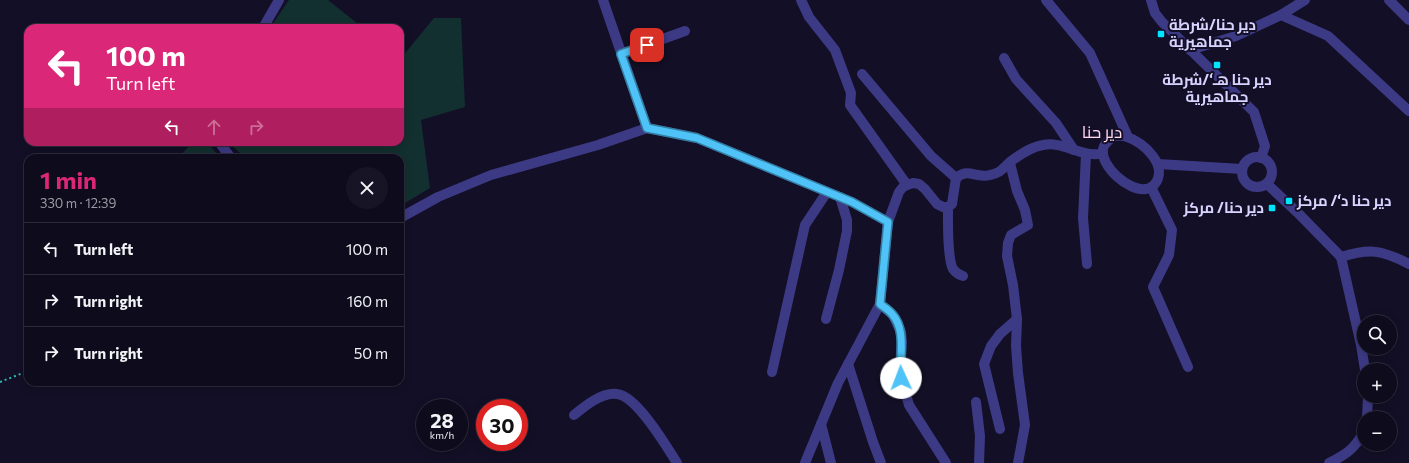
<!DOCTYPE html>
<html lang="en">
<head>
<meta charset="utf-8">
<style>
	:root { --surface:#0e0b1c; --page:#171425; --text:#f1f3f6; --muted:#9b9ba3; --line:#2e2b3b; --accent:#db2777 }
	body { margin:0; font-family:Commissioner,Cairo,sans-serif; background:var(--page); color:var(--text); height:100vh; display:flex; flex-direction:column; font-size:15px; white-space:nowrap }
	* { box-sizing:border-box; margin:0 }
	p { font-size:13px; color:var(--muted) }
	.icon { flex:none; width:22px; height:22px; fill:none; stroke:currentColor; stroke-width:2; stroke-linecap:round; stroke-linejoin:round }
	.map { position:relative; flex:1; overflow:hidden }
	.panel { position:absolute; left:24px; top:154px; width:380px; height:232px; display:flex; flex-direction:column; background:var(--surface); border-radius:12px; box-shadow:0 2px 10px #0003,0 0 0 1px var(--line) }
	.panel>* { flex:none }
	.top-card { position:absolute; left:24px; top:24px; width:380px; height:122px; border-radius:12px; box-shadow:0 2px 10px #0003,0 0 0 1px var(--line); background:#db2777; color:#fff; overflow:hidden }
	.fabs { position:absolute; left:1357px; top:315px; display:grid; gap:8px }
	.fabs a { display:grid; place-items:center; width:40px; height:40px; border-radius:50%; background:var(--surface); box-shadow:0 2px 10px #0003,0 0 0 1px var(--line); font-size:20px }
	.speed { position:absolute; left:416px; top:399px; display:flex; gap:8px; font-size:20px; font-weight:700; text-align:center }
	.speed>* { display:grid; place-content:center; width:52px; height:52px; border-radius:50%; background:var(--surface); box-shadow:0 2px 10px #0003,0 0 0 1px var(--line); line-height:1 }
	.speed small { font-size:10px; font-weight:400 }
	.speed .limit { border:6px solid #d22; background:#fff; color:#111 }
	.pin { position:absolute; display:grid; place-items:center; width:34px; height:34px; color:#fff; margin:-17px; border-radius:8px; box-shadow:0 2px 6px #0006 }
	.me { position:absolute; width:44px; margin:-22px; rotate:358deg; stroke-linejoin:round; filter:drop-shadow(0 0 3px #0008) }
	.turn { display:flex; align-items:center; gap:14px; height:84px; padding:0 16px; font-size:18px }
	.turn .icon { width:52px; height:52px; stroke-width:2.5 }
	.turn b { display:block; font-size:28px; line-height:34px }
	.lanes { display:flex; align-items:center; height:38px; padding:0 16px; background:#0003; justify-content:center; gap:20px; direction:ltr }
	.lanes .off { opacity:.35 }
	.round { display:grid; place-items:center; flex:none; width:42px; height:42px; border-radius:21px; background:var(--page) }
	.overview { display:flex; align-items:center; justify-content:space-between; height:68px; padding:0 16px }
	h1 { font-size:24px; font-weight:700; line-height:30px; color:var(--accent) }
	ul { padding:0; list-style:none }
	li { display:flex; align-items:center; gap:12px; height:52px; padding:0 16px; border-top:1px solid var(--line) }
	li div { flex:1 }
	li b { display:block; font-size:15px }
	li em { font-style:normal }
	.map>svg:first-child { display:block }
	.green { fill:#12302f }
	.lines { fill:none; stroke-linecap:round; stroke-linejoin:round }
	.path { stroke:#2fb8b0; stroke-width:2; stroke-dasharray:2 3; stroke-linecap:butt }
	.minor { stroke:#3d3a85; stroke-width:10 }
	.route-casing { stroke:#337fa1; stroke-width:10 }
	.route { stroke:#4fc3f7; stroke-width:7 }
	.poi-dot { fill:#00e5ff; stroke:#130f26; stroke-width:1.5 }
	.labels { text-anchor:middle; stroke-width:4; stroke-linejoin:round; paint-order:stroke }
	.poi-label { font-size:15px; font-weight:bold; fill:#d9d4ff; stroke:#130f26; text-anchor:start }
	.quarter-label { font-size:17px; fill:#ffd6f0; stroke:#130f26 }
</style>
</head>
<body>
<div class="map">
<svg width="1409" height="463" viewBox="0 0 1409 463">
	<rect width="100%" height="100%" fill="#130f26"/>
	<!-- green -->
	<g class="green">
		<polygon points="289,0 328,0 363,28 270,28"/>
		<polygon points="434,18 461,18 465,107 421,120 430,188 400,206 400,158 246,158 231,145 230,142 400,142 400,57 401,58"/>
		<polygon points="193,142 206,142 221,158 178,158"/>
	</g>
	<g class="lines">
		<!-- path -->
		<polyline class="path" points="0,382 28,371"/>
		<!-- minor -->
		<g class="minor">
			<polyline points="603,0 647,128"/>
			<polyline points="801,0 809,17 835,50 851,93 850,105 907,185"/>
			<polyline points="1046,0 1090,53 1128,137"/>
			<polyline points="1151,0 1155,13 1162,22 1254,112 1265,146 1261,158"/>
			<polyline points="1389,0 1409,20"/>
			<polyline points="1281,15 1328,36 1409,111"/>
			<polyline points="263,28 279,0"/>
			<polyline points="1190,50 1236,36 1281,15 1305,0"/>
			<polyline points="621,54 685,31"/>
			<polyline points="1004,58 1016,79 1056,123 1074,150"/>
			<polyline points="862,74 931,156 956,178"/>
			<path d="M1115 136C1119 136 1124 135 1127 137 1144 142 1170 167 1154 185 1152 187 1149 189 1146 189 1129 192 1100 166 1103 149 1104 143 1110 139 1115 136Z"/>
			<polyline points="219,142 231,158"/>
			<polyline points="1086,154 1083,218 1087,264"/>
			<circle cx="1257" cy="172" r="15"/>
			<polyline points="1010,163 1017,191 1025,210 1028,225 1011,235 1008,243 1007,256 1013,285 1017,319 1016,346 1018,373 1025,425 1018,463"/>
			<polyline points="1158,164 1242,169"/>
			<path d="M1267 184 1298 213 1341 257C1370 248 1382 250 1409 264"/>
			<polyline points="1151,187 1172,230 1169,255 1153,287 1188,367"/>
			<path d="M948 207C948 221 947 258 953 269 956 273 959 275 963 276"/>
			<polyline points="400,218 438,197 491,175 598,145 647,128 697,138 852,202 888,222"/>
			<polyline points="1341,257 1361,345 1365,370"/>
			<polyline points="880,304 893,315 901,332 902,342 900,364 901,378 909,405 946,463"/>
			<polyline points="826,319 839,270 847,231 847,220 840,197"/>
			<polyline points="848,364 873,442 881,463"/>
			<polyline points="772,372 805,225 827,192"/>
			<polyline points="976,402 980,436 979,463"/>
			<path d="M574 415C585 406 602 392 617 394 637 396 667 447 677 463"/>
			<polyline points="1367,418 1368,396"/>
			<polyline points="821,424 831,463"/>
			<polyline points="1000,429 984,364 991,346 1000,334 1017,319"/>
			<path d="M805 463 838 383 880 304 888 222 899 192 903 187 907 185 913 183 919 184 925 189 937 204 943 207H948L952 204 956 178C970 167 974 179 990 175 1001 173 1003 168 1010 162 1019 155 1031 147 1043 145 1058 142 1071 150 1085 153 1091 155 1097 154 1103 154"/>
			<path d="M1329 463C1347 454 1354 449 1364 432"/>
		</g>
	</g>
	<g class="lines">
		<!-- route casing -->
		<g class="route-casing">
			<path id="route" d="M647 45 621 54 647 128 697 138 852 202 888 222 880 304C884 307 889 310 892 314 907 330 899 358 901 378"/>
		</g>
		<!-- route -->
		<use href="#route" class="route"/>
	</g>
	<!-- markers -->
	<g class="poi-dot">
		<rect x="1157" y="30" width="8" height="8" rx="2"/>
		<rect x="1213" y="61" width="8" height="8" rx="2"/>
		<rect x="1285" y="197" width="8" height="8" rx="2"/>
		<rect x="1268" y="204" width="8" height="8" rx="2"/>
	</g>
	<g class="labels">
		<!-- poi labels -->
		<g class="poi-label">
			<text x="1169" y="30">دير حنا/شرطة<tspan x="1169" dy="17">جماهيرية</tspan></text>
			<text x="1217" y="85" text-anchor="middle">دير حنا هـ‘/شرطة<tspan x="1217" dy="17">جماهيرية</tspan></text>
			<text x="1297" y="206">دير حنا د‘/ مركز</text>
			<text x="1264" y="213" text-anchor="end">دير حنا/ مركز</text>
		</g>
		<!-- quarter labels -->
		<g class="quarter-label">
			<text x="1102" y="138">دير حنا</text>
		</g>
	</g>
</svg>
<div class="fabs">
<a><svg class="icon" aria-label="search" viewBox="0 0 24 24"><circle cx="10" cy="10" r="6"/><path d="M15 15l6 6"/></svg></a>
<a>+</a>
<a>−</a>
</div>
<div class="speed"><div>28<small>km/h</small></div><div class="limit">30</div></div>
<div class="pin" style="left:647px;top:45px;background:#d93025"><svg class="icon" aria-label="arrive" viewBox="0 0 24 24"><path d="M6 21V4h12l-3 4 3 4H6"/></svg></div>
<svg class="me" style="left:901px;top:378px" viewBox="-20 -20 40 40"><circle r="19" fill="#fff"/><path d="M0-13L10 11 0 6-10 11z" fill="#4fc3f7"/></svg>
<div class="top-card">
<div class="turn"><svg class="icon" aria-label="left" viewBox="0 0 24 24"><path d="M17 20v-9H6M10 6l-5 5 5 5"/></svg><div><b>100 m</b>Turn left</div></div>
<div class="lanes"><svg class="icon" aria-label="left" viewBox="0 0 24 24"><path d="M17 20v-9H6M10 6l-5 5 5 5"/></svg><svg class="icon off" aria-label="ahead" viewBox="0 0 24 24"><path d="M12 20V5M6 11l6-6 6 6"/></svg><svg class="icon off" aria-label="right" viewBox="0 0 24 24"><path d="M7 20v-9h11M14 6l5 5-5 5"/></svg></div>
</div>
<section class="panel">
<div class="overview"><div><h1>1 min</h1><p>330 m · 12:39</p></div><a class="round"><svg class="icon" aria-label="close" viewBox="0 0 24 24"><path d="M6 6l12 12M18 6L6 18"/></svg></a></div>
<ul>
<li><svg class="icon" aria-label="left" viewBox="0 0 24 24"><path d="M17 20v-9H6M10 6l-5 5 5 5"/></svg><div><b>Turn left</b></div><em>100 m</em></li>
<li><svg class="icon" aria-label="right" viewBox="0 0 24 24"><path d="M7 20v-9h11M14 6l5 5-5 5"/></svg><div><b>Turn right</b></div><em>160 m</em></li>
<li><svg class="icon" aria-label="right" viewBox="0 0 24 24"><path d="M7 20v-9h11M14 6l5 5-5 5"/></svg><div><b>Turn right</b></div><em>50 m</em></li>
</ul>
</section>
</div>
</body>
</html>
